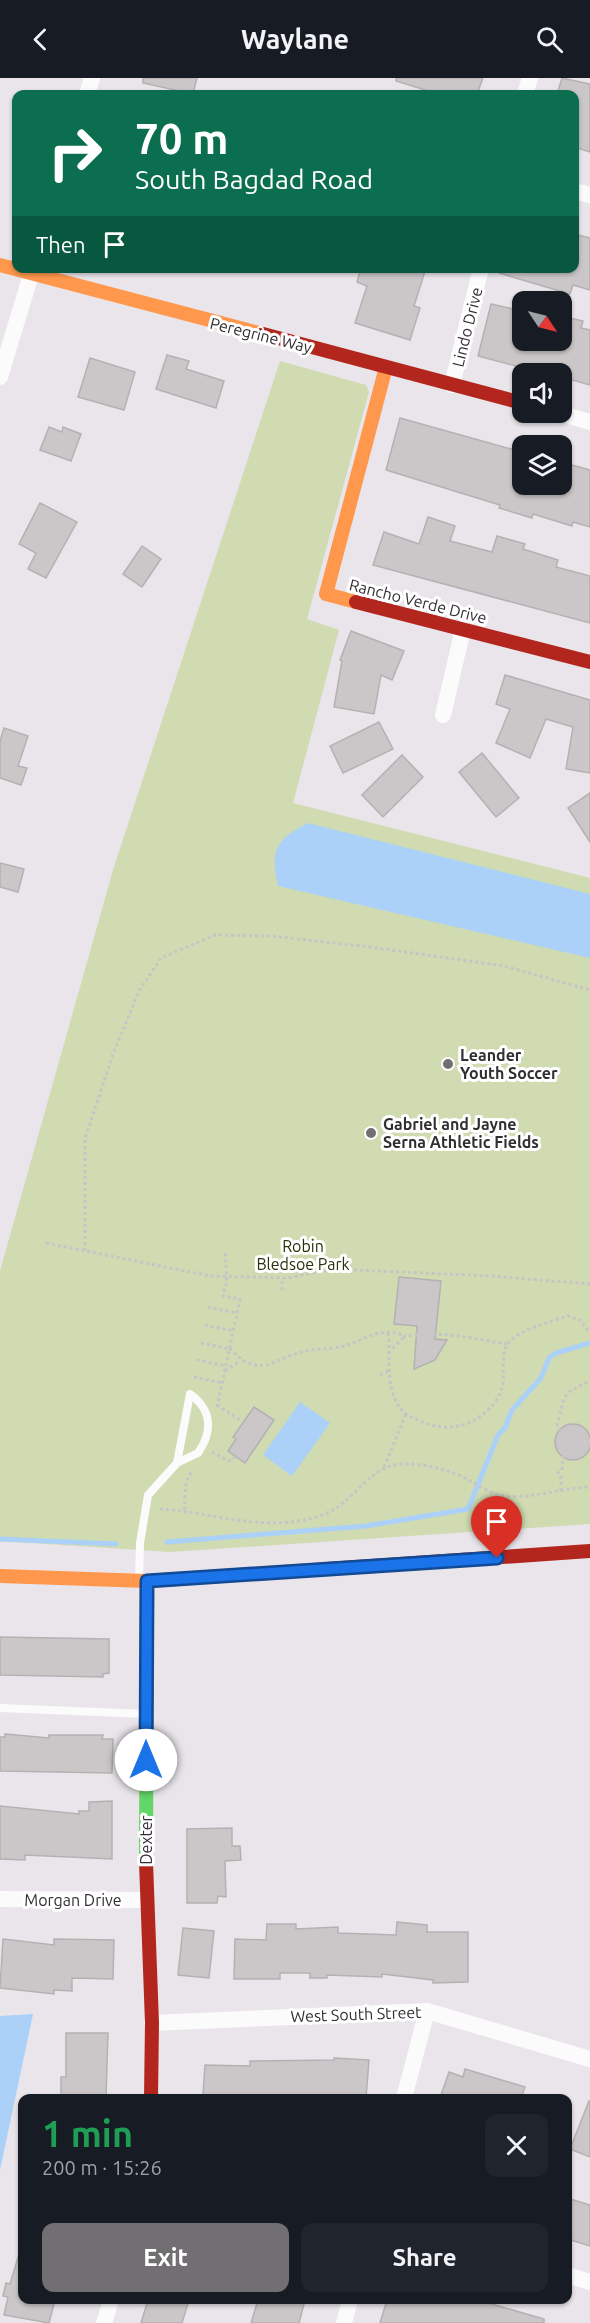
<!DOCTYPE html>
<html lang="en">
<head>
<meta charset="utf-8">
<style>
	:root { --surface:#171b24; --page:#20242c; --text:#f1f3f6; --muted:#9ea1a6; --accent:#726f73 }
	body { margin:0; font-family:Ubuntu,sans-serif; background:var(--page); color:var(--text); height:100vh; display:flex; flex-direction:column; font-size:22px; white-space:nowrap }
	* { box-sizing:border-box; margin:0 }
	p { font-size:20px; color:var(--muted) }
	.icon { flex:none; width:33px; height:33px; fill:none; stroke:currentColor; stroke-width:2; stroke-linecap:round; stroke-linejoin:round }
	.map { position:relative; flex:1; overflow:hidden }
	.details { position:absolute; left:18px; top:2016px; width:554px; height:210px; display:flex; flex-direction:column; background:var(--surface); border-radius:12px; box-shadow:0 2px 4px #0004 }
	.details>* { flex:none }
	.hud { position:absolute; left:12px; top:12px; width:567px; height:183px; border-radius:12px; box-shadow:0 2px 4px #0004; background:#0b6e4f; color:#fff; overflow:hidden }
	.needle { width:39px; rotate:125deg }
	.fabs { position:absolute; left:512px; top:213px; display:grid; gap:12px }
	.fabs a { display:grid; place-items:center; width:60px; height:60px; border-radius:12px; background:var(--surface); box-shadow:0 2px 4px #0004; font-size:30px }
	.pin { position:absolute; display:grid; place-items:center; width:51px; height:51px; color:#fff; margin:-62px -26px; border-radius:50% 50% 50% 0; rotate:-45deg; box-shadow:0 0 6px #0007 }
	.pin .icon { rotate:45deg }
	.me { position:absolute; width:66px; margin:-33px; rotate:0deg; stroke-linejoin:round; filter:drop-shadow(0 0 4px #0008) }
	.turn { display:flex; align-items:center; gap:21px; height:126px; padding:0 24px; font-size:27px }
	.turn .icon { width:78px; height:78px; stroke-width:2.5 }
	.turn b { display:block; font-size:42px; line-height:51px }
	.then { display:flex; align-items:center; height:57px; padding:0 24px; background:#0003; gap:12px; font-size:22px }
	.round { display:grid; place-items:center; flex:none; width:63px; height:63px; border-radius:12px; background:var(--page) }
	.headline { display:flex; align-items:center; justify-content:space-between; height:102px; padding:0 24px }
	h1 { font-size:36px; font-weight:700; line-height:45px; color:#1e9e55 }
	.button { display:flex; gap:12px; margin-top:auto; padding:12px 24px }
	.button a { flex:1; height:69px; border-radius:12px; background:var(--accent); color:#fff; font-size:24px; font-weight:700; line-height:69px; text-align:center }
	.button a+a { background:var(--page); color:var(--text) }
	header { display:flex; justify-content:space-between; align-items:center; height:78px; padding:0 24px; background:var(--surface); font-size:27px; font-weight:700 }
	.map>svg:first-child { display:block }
	.green { fill:#d0dbb2 }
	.water { fill:#abd1f8 }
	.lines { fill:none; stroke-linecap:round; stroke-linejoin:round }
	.stream { stroke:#abd1f8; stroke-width:5 }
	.building { fill:#cbc7c8; stroke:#b5b1b3; stroke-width:1.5 }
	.path { stroke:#c6c5c6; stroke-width:3; stroke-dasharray:3 3; stroke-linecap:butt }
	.lane { stroke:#fcfbfc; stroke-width:8 }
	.street { stroke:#fcfbfc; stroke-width:16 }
	.fast { stroke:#63d668; stroke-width:14 }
	.slow { stroke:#ff974d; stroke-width:14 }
	.jam { stroke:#b3261e; stroke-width:14 }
	.route-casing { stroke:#114b97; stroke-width:15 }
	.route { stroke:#1a73e8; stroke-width:10 }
	.poi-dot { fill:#726f73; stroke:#fff; stroke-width:2 }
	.labels { text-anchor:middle; stroke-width:6; stroke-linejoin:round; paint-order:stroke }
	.street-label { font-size:16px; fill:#322f33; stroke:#fff }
	.poi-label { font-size:16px; font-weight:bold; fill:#322f33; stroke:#fff; text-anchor:start }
	.park-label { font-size:16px; fill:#28310a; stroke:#fff }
</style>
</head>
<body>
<header><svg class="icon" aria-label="back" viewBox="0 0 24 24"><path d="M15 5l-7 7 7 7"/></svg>Waylane<svg class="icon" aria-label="search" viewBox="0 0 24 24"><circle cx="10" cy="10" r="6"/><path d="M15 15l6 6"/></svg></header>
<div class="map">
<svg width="590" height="2245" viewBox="0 0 590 2245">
	<rect width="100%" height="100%" fill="#e9e5ea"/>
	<!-- green -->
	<polygon class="green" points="280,283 366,307 369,314 307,541 339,552 293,725 590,800 590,1446 170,1474 0,1463 0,1193 113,792"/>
	<!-- water -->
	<g class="water">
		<path d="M308 745 590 816V880L278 808C270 772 275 762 308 745Z"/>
		<polygon points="300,1324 330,1345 292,1398 263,1377"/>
		<polygon points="33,1936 0,2092 0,1938"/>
	</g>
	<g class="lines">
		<!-- stream -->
		<g class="stream">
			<polyline points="0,1461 116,1466"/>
			<polyline points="167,1464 366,1448 468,1431 498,1357 505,1350 512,1332 541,1300 549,1280 556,1275 590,1265"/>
		</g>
	</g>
	<!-- building -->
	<g class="building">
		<polygon points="143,0 197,0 193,16 143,5"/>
		<polygon points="396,0 483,0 477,16 438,16 396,3"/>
		<polygon points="562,0 590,6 590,74 574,69 574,16 557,16"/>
		<polygon points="574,156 590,160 590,212 573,207 570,216 499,195 499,190 574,190"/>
		<polygon points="361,190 426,190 414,228 420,230 410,262 355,245 367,208 357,204"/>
		<polygon points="491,226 522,233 518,262 561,262 561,238 583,243 581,250 590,252 590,307 561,299 561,296 546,296 478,278"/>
		<polygon points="167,277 189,283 186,291 224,303 216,330 156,311"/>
		<polygon points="90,280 135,294 124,332 78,319"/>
		<polygon points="400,340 522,374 522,406 561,406 561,384 590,392 590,449 573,444 572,448 533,436 532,440 499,430 500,427 386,392"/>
		<polygon points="49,349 62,354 63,349 81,356 71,383 40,372"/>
		<polygon points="40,425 77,444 46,500 28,491 36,475 19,466"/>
		<polygon points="428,439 455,448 450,463 492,474 497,458 525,466 523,471 558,482 556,489 590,498 590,545 373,487 384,454 419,466"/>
		<polygon points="142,468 161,481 142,509 123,496"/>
		<polygon points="351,553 404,573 392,602 381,597 374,636 334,629 342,583 340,582"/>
		<polygon points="505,597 590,622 590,695 566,691 573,649 546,641 530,680 496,665 510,631 496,626"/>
		<polygon points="379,644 393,671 343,695 330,668"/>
		<polygon points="4,650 28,658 18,688 27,690 21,707 0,700 0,663"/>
		<polygon points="482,675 519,720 496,739 459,694"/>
		<polygon points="402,677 423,699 383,739 362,717"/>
		<polygon points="590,715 590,764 568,730"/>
		<polygon points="0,785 24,791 18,814 0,809"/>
		<polygon points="399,1199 441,1203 435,1261 447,1262 435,1282 414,1291 417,1248 394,1246"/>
		<polygon points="254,1329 274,1342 245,1385 228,1373 236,1361 233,1359"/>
		<circle cx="573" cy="1364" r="18"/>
		<polygon points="0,1559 109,1561 109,1595 103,1596 103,1599 0,1597"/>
		<polygon points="5,1656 49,1660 49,1657 103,1657 102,1661 113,1661 112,1695 0,1693 0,1659 5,1659"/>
		<polygon points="112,1723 112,1781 25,1777 25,1782 0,1781 0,1728 79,1736 79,1733 89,1733 89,1724"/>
		<polygon points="232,1750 232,1768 240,1768 241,1782 225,1783 226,1819 218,1818 217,1825 187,1825 187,1751"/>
		<polygon points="397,1844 427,1847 427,1854 468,1854 468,1904 433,1905 433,1902 382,1896 382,1899 327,1897 327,1900 310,1900 310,1895 280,1895 280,1901 234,1901 235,1861 266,1862 267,1846 296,1846 296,1851 338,1849 338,1855 396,1857"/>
		<polygon points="183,1850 214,1853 209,1900 178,1897"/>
		<polygon points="3,1861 54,1867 54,1861 114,1862 113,1901 72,1900 72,1913 54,1912 54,1916 0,1910"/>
		<polygon points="66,1955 108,1955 106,2020 61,2020 61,1999 66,1999"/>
		<polygon points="334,1980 369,1982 366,2020 203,2018 205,1987 250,1988 250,1983 334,1982"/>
		<polygon points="465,1991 525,2009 521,2020 440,2020 449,1994 463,1999"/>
		<polygon points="589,2023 590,2023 590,2079 570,2071"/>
		<polygon points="567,2120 590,2127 590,2168 567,2161"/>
		<polygon points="19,2176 22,2176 22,2222 55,2222 49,2245 4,2237 8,2219 3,2218 6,2205 10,2206"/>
		<polygon points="148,2222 189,2222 182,2245 141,2245"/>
		<polygon points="258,2222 305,2222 299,2245 251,2245"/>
		<polygon points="387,2222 478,2222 544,2241 544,2245 380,2245"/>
	</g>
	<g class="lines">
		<!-- path -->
		<g class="path">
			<polyline points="46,1165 210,1198 288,1200 322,1193 355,1192 491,1198 590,1206"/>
			<polyline points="85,1173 85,1061 113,976 139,913 161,880 215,857 271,858 370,869 504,888 590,912"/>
			<polyline points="282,1212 282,1200"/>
			<polyline points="208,1229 237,1235"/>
			<polyline points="205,1247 234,1253"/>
			<path d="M388 1255C391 1279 385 1305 398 1327 402 1334 409 1338 416 1341 445 1357 478 1349 497 1321 509 1304 499 1278 507 1267 518 1251 550 1244 568 1238L580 1242 590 1255"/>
			<path d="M403 1259C433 1251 477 1261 507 1266"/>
			<polyline points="201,1265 230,1271"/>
			<path d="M230 1270C259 1303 272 1281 305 1273 319 1270 333 1272 347 1267 366 1261 379 1250 400 1256L403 1260 391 1272"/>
			<polyline points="197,1282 226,1288"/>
			<polyline points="225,1293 240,1283"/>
			<polyline points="380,1297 388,1293"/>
			<polyline points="194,1299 222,1305"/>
			<polyline points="217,1327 243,1344"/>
			<polyline points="217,1329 240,1221 223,1218 227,1203 225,1173"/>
			<path d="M560 1353 557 1348C560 1338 561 1322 569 1314 575 1309 584 1307 590 1302"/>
			<polyline points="212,1374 229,1383 235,1379"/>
			<polyline points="384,1389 406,1336"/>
			<polyline points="561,1413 561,1399 558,1395 562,1392 563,1378"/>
			<path d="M160 1431C214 1434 273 1458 327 1435 354 1424 369 1388 401 1386 423 1385 447 1391 467 1401 479 1407 491 1417 504 1418 533 1421 561 1410 590 1409"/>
			<polyline points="184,1432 186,1404 192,1393"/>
		</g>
		<!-- lane -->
		<g class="lane">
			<path d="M139 1502 140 1465 148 1417 177 1385 190 1316C212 1332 213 1353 198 1375L177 1385"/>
			<polyline points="0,1630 146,1636"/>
		</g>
		<!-- street -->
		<g class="street">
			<polyline points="87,16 92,0"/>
			<polyline points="525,16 530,0"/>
			<polyline points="574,113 590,117"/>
			<polyline points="0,299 33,190"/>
			<polyline points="452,307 481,190"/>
			<polyline points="556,334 590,344"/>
			<polyline points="443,637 463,551"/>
			<polyline points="0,1821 146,1822"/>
			<polyline points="152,1945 427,1933 590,1981"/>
			<polyline points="404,2020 427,1933"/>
			<polyline points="567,2197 590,2204"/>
			<polyline points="104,2245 111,2222"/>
			<polyline points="344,2245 350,2222"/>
		</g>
		<!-- fast -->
		<polyline class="fast" points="146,1784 147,1503"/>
		<!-- slow -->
		<g class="slow">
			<polyline points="0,187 263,256"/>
			<polyline points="356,524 326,516 386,289"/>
			<polyline points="0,1498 147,1503 327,1491"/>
		</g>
		<!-- jam -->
		<g class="jam">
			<polyline points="263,256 522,325"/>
			<polyline points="356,524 590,584"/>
			<polyline points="327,1491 590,1473"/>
			<polyline points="146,1784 152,1945 151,2020"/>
		</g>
	</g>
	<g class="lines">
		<!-- route casing -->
		<g class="route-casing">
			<polyline id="route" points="146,1682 147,1503 497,1480"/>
		</g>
		<!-- route -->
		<use href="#route" class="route"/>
	</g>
	<!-- markers -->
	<g class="poi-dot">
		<circle cx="448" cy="986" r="6"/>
		<circle cx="371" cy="1055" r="6"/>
	</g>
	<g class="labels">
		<!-- street labels -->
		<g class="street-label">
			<text transform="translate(467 249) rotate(-76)" y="6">Lindo Drive</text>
			<text transform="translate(261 257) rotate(14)" y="6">Peregrine Way</text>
			<text transform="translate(418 523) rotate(14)" y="6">Rancho Verde Drive</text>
			<text transform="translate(146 1762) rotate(-90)" y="6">Dexter</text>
			<text x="73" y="1828">Morgan Drive</text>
			<text transform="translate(356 1936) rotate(-2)" y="6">West South Street</text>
		</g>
		<!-- poi labels -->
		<g class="poi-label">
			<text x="460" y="983">Leander<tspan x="460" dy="18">Youth Soccer</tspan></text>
			<text x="383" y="1052">Gabriel and Jayne<tspan x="383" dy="18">Serna Athletic Fields</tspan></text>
		</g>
		<!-- park labels -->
		<g class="park-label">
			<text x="303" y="1174">Robin<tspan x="303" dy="18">Bledsoe Park</tspan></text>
		</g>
	</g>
</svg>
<div class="fabs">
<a><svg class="needle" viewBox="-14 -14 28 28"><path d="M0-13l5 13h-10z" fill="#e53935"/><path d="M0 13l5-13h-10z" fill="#9ea1a6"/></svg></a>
<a><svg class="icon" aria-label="sound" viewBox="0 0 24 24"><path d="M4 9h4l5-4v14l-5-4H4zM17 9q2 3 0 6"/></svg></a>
<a><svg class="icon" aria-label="layers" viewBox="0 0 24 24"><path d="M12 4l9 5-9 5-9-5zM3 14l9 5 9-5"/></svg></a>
</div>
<div class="pin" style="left:497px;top:1480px;background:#d93025"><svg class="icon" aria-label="arrive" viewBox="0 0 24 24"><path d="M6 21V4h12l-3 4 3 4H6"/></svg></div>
<svg class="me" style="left:146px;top:1682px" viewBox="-20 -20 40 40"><circle r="19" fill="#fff"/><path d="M0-13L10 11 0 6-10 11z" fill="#1a73e8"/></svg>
<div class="hud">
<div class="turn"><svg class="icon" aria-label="right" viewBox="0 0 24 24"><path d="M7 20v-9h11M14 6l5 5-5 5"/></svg><div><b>70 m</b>South Bagdad Road</div></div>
<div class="then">Then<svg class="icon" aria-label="arrive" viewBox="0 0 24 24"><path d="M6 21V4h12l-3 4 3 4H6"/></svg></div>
</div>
<section class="details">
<div class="headline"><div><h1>1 min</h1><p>200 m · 15:26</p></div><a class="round"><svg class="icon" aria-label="close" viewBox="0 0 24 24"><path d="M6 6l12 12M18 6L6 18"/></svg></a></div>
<div class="button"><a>Exit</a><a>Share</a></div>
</section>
</div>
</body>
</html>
